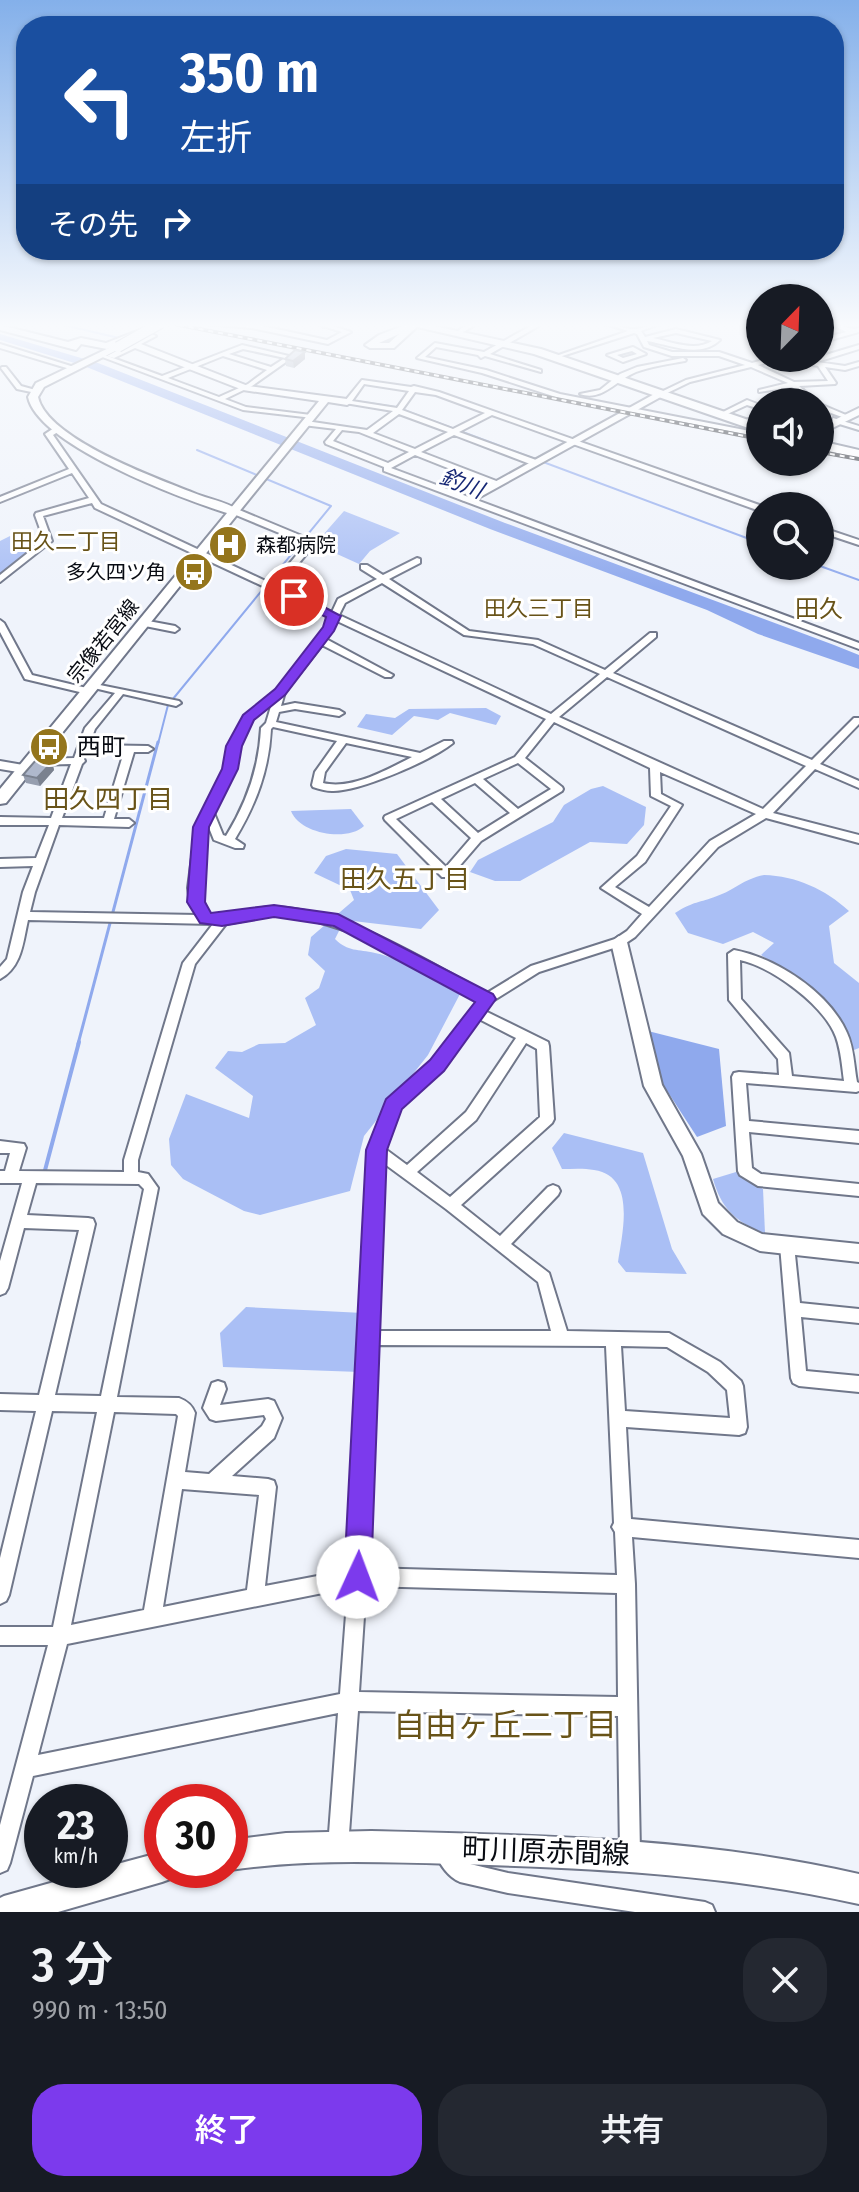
<!DOCTYPE html>
<html lang="ja">
<head>
<meta charset="utf-8">
<style>
	:root { --surface:#171b24; --page:#242831; --text:#f1f3f6; --muted:#9ea1a6; --accent:#7c3aed }
	body { margin:0; font-family:"Fira Sans Condensed","Noto Sans JP",sans-serif; background:var(--page); color:var(--text); height:100vh; display:flex; flex-direction:column; font-size:30px; white-space:nowrap }
	* { box-sizing:border-box; margin:0 }
	p { font-size:26px; color:var(--muted) }
	.icon { flex:none; width:44px; height:44px; fill:none; stroke:currentColor; stroke-width:2; stroke-linecap:round; stroke-linejoin:round }
	.map { position:relative; height:1912px; overflow:hidden }
	.sheet { display:flex; flex-direction:column; background:var(--surface); flex:1 }
	.sheet>* { flex:none }
	.guide { position:absolute; left:16px; top:16px; width:828px; height:244px; border-radius:32px; box-shadow:0 2px 6px #0004; background:#1a4fa0; color:#fff; overflow:hidden }
	.needle { width:52px; rotate:23deg }
	.tools { position:absolute; left:746px; top:284px; display:grid; gap:16px }
	.tools a { display:grid; place-items:center; width:88px; height:88px; border-radius:50%; background:var(--surface); box-shadow:0 2px 6px #0004; font-size:40px }
	.speed { position:absolute; left:24px; top:1784px; display:flex; gap:16px; font-size:40px; font-weight:700; text-align:center }
	.speed>* { display:grid; place-content:center; width:104px; height:104px; border-radius:50%; background:var(--surface); box-shadow:0 2px 6px #0004; line-height:1 }
	.speed small { font-size:20px; font-weight:400 }
	.speed .limit { border:12px solid #d22; background:#fff; color:#111 }
	.pin { position:absolute; display:grid; place-items:center; width:68px; height:68px; color:#fff; margin:-34px; border:4px solid #fff; border-radius:50%; box-shadow:0 2px 8px #0007 }
	.me { position:absolute; width:88px; margin:-44px; rotate:2deg; stroke-linejoin:round; filter:drop-shadow(0 0 6px #0008) }
	.turn { display:flex; align-items:center; gap:28px; height:168px; padding:0 32px; font-size:36px }
	.turn .icon { width:104px; height:104px; stroke-width:2.5 }
	.turn b { display:block; font-size:56px; line-height:68px }
	.then { display:flex; align-items:center; height:76px; padding:0 32px; background:#0003; gap:16px; font-size:30px }
	.round { display:grid; place-items:center; flex:none; width:84px; height:84px; border-radius:32px; background:var(--page) }
	.overview { display:flex; align-items:center; justify-content:space-between; height:136px; padding:0 32px }
	h1 { font-size:48px; font-weight:600; line-height:60px }
	.cta { display:flex; gap:16px; margin-top:auto; padding:16px 32px }
	.cta a { flex:1; height:92px; border-radius:32px; background:var(--accent); color:#fff; font-size:32px; font-weight:600; line-height:92px; text-align:center }
	.cta a+a { background:var(--page); color:var(--text) }
	.map>svg:first-child { display:block }
	.green { fill:#aabff5 }
	.water { fill:#8fa9ed }
	.lines { fill:none; stroke-linecap:round; stroke-linejoin:round }
	.stream-far2 { stroke:#8fa9ed; stroke-width:2 }
	.stream-far1 { stroke:#8fa9ed; stroke-width:3 }
	.stream { stroke:#8fa9ed; stroke-width:4 }
	.minor-casing { stroke:#70778a; stroke-width:4 }
	.tertiary-casing { stroke:#70778a; stroke-width:4 }
	.secondary-casing { stroke:#70778a; stroke-width:4 }
	.primary-casing { stroke:#70778a; stroke-width:4 }
	.minor { fill:#fff; fill-rule:evenodd }
	.tertiary { fill:#fff; fill-rule:evenodd }
	.secondary { fill:#fff; fill-rule:evenodd }
	.primary { fill:#fff; fill-rule:evenodd }
	.rail-casing { stroke:#272a31; stroke-width:4 }
	.rail { stroke:#fff; stroke-width:2; stroke-dasharray:5; stroke-linecap:butt }
	.secondary-bridge-casing { stroke:#70778a; stroke-width:12; stroke-linecap:butt }
	.secondary-bridge { stroke:#fff; stroke-width:10 }
	.wall { fill:#969eaf }
	.shaded-wall { fill:#7a818f }
	.building { fill:#afb8cc; stroke:#7a818f; stroke-width:2 }
	.route { fill:#7c3aed; stroke:#51269a; stroke-width:2 }
	.labels { text-anchor:middle; stroke-width:6; stroke-linejoin:round; paint-order:stroke }
	.far-poi-label { font-size:20px; fill:#080b12; stroke:#fff; text-anchor:start }
	.far-street-label { font-size:20px; fill:#080b12; stroke:#fff }
	.far-water-label { font-size:22px; font-style:italic; fill:#172875; stroke:#fff }
	.far-neighbourhood-label { font-size:22px; fill:#685318; stroke:#fff }
	.far-quarter-label { font-size:24px; fill:#685318; stroke:#fff }
	.poi-label { font-size:24px; fill:#080b12; stroke:#fff; text-anchor:start }
	.neighbourhood-label { font-size:26px; fill:#685318; stroke:#fff }
	.near-street-label { font-size:28px; fill:#080b12; stroke:#fff }
	.near-neighbourhood-label { font-size:32px; fill:#685318; stroke:#fff }
</style>
</head>
<body>
<div class="map">
<svg width="859" height="1912" viewBox="0 0 859 1912">
	<rect width="100%" height="100%" fill="#eff3fb"/>
	<!-- green -->
	<g class="green">
		<polygon points="344,511 400,533 370,551 359,564 315,544"/>
		<polygon points="18,532 28,533 17,538 15,544 30,553 0,574 0,541"/>
		<polygon points="486,708 501,716 496,725 450,713 438,720 414,716 392,735 357,727 366,714 395,718 409,709"/>
		<polygon points="603,786 646,807 644,825 627,844 590,842 520,881 495,881 470,872 478,860 553,822 564,805 591,789"/>
		<path d="M351 809 364 826C347 842 300 834 291 811Z"/>
		<path d="M346 849 397 854 439 910 421 929 353 921 339 931 335 939C348 952 358 949 375 953 405 959 432 982 460 994L428 1055 364 1136 350 1191 260 1215 244 1211 183 1179 171 1165 169 1139 186 1094 249 1118 253 1096 215 1068 228 1051 242 1052 259 1044 285 1043 316 1025 305 998 319 988 325 971 308 955 311 937 354 900 350 890 314 873 326 856Z"/>
		<path d="M764 875C796 876 825 889 849 911L829 926 834 963 859 983V1048L854 1050 799 980 761 955 774 943 753 932 723 944 688 933 675 913C694 901 699 903 717 896 735 890 743 879 764 875Z"/>
		<path d="M564 1133 643 1153 672 1249 687 1274 626 1272 618 1262C622 1234 637 1176 594 1170 584 1168 572 1169 562 1169L552 1148Z"/>
		<path d="M736 1172 763 1189 765 1233C736 1223 721 1208 713 1179Z"/>
		<polygon points="246,1307 363,1313 360,1372 223,1367 220,1333"/>
	</g>
	<!-- water -->
	<g class="water">
		<polygon points="0,334 98,363 505,523 834,645 859,655 859,669 758,634 707,610 490,529 84,366 0,340"/>
		<polygon points="648,1031 719,1049 726,1126 697,1137 662,1083"/>
	</g>
	<g class="lines">
		<!-- stream-far2 -->
		<g class="stream-far2">
			<polyline points="55,323 119,338"/>
			<polyline points="138,343 247,385"/>
			<polyline points="349,400 396,407 760,543"/>
			<polyline points="820,566 859,580"/>
			<polyline points="158,744 168,705 331,506 197,450"/>
		</g>
		<!-- stream-far1 -->
		<polyline class="stream-far1" points="78,1044 158,742"/>
		<!-- stream -->
		<polyline class="stream" points="44,1174 79,1042"/>
		<!-- minor casing -->
		<g class="minor-casing">
			<g id="minor">
				<polygon points="196,323 247,325 261,323 258,325 327,340 342,332 314,323 324,323 351,332 328,344 252,328"/>
				<polygon points="470,323 478,323 460,334 456,334 456,332"/>
				<polygon points="536,323 544,323 490,354 541,370 541,372 485,356 481,358 478,355 436,347 425,357 486,370 560,394 760,433 760,437 559,398 482,373 417,358 435,343 484,352"/>
				<path d="M603 323C614 323 626 330 636 329 645 328 652 323 662 323L641 331 645 337 676 329 720 340C700 359 671 345 647 341L649 345 672 352H719L752 363 771 358 809 360 859 345V349L817 362 845 366 859 362V366L845 370 825 367 836 383 835 384 799 386 817 402H810L792 387 759 392V390L788 383 751 367 690 382 661 396 658 394 659 393 686 380 745 365 719 356H672L644 347 637 334 634 333 556 358V356L628 331ZM676 333 712 341C695 352 672 342 653 338ZM781 359 818 366 828 381 794 382 758 365Z"/>
				<path d="M829 323C840 323 849 331 859 328V332L820 343V339L846 332Z"/>
				<polygon points="0,344 74,367 75,368 70,369 0,348"/>
				<path d="M242 345 293 357 252 386 225 399 246 407 311 415 313 416V418L243 410 97 355 102 354 162 376ZM243 349 285 358 271 367 229 354ZM223 356 267 370 248 384 219 397 168 378Z"/>
				<path d="M633 347 646 354 623 362 607 355ZM632 351 637 354 623 358 617 355Z"/>
				<path d="M683 358 686 360 685 361C669 364 652 366 636 372 616 380 602 402 580 394L600 390 620 374 637 367Z"/>
				<polygon points="2,367 6,367 21,386 39,391 36,393 17,389 1,368"/>
				<path d="M362 380 411 387 414 386 439 392 762 506H760V510H757L492 415 459 432 536 460V464H530L454 435 421 452 499 482V486H493L415 455 391 468 859 643V649L384 471V467L326 444 325 442 336 429 303 425V421H306L367 430 393 411 345 403V401ZM364 384 409 391 397 408 352 401ZM415 392 436 395 485 413 453 429 402 410ZM399 414 448 432 415 449 373 433ZM342 430 359 432 409 452 388 463 333 441Z"/>
				<polygon points="789,391 794,392 777,399 783,402 773,402 767,399"/>
				<polygon points="747,400 760,405 760,409 747,405 723,416 717,415"/>
				<polygon points="820,404 846,415 848,416 842,417 820,409"/>
				<polygon points="760,413 760,418 748,425 741,423"/>
				<polygon points="833,418 859,426 859,430 833,422"/>
				<path d="M54 428 61 430 53 435 101 504 272 584 306 544 231 513V509H237L314 541V545L279 587 332 612 338 599 377 579 361 569V565H367L383 575 417 558 420 559V563L389 579 469 631 538 640 605 670 650 633H656V637L613 673 812 760 854 718H859V724L820 764 859 781V788L815 769 773 813 859 835V843L766 818 718 847 635 937 623 945 539 972 491 1002 485 1011 548 1042 549 1046 554 1119 552 1123 461 1205 500 1236 548 1187 553 1185 558 1187 560 1191 558 1195 511 1244 549 1273 567 1331 669 1333 720 1362 741 1381 743 1386 747 1427 745 1433 739 1435 626 1427 631 1519 859 1540V1558L632 1537 635 1584 640 1853 637 1860 630 1863 623 1860 620 1853 618 1716 358 1711 348 1847 345 1854 338 1857 331 1854 328 1847 338 1713 33 1776 10 1863 7 1870 0 1873V1825L48 1645H0V1627H53L97 1412 52 1411 9 1595 6 1601 0 1604V1558L36 1411 0 1410V1394L39 1395 79 1230 24 1228 8 1288 5 1293 0 1295V1261L22 1183H0V1171H5L10 1153H0V1141L24 1144 26 1148 19 1171 124 1172V1160L183 963 213 924 28 920C23 942 22 967 0 979V967L7 959 23 892 33 866 0 867V859L36 858 49 825H0V817L51 818 71 764 35 765 30 762 35 759 74 758 85 728 115 693 90 687V683L179 701 181 703 176 706 123 694 95 729 89 745 148 746 153 749 148 752H134L114 819H129L134 823 129 827 59 825 35 892 30 912 198 915 190 902 188 888 196 827 225 769 229 746 245 716 277 690 305 656 325 628 329 617 95 508 92 503 43 516 52 541 0 582V575L44 540 35 515 36 513 89 498 72 473 0 502V497L69 469 45 434ZM382 583 464 635 533 644 600 674 551 714 339 615 345 603ZM337 621 546 719 515 757 385 816 384 818 385 820 442 877H450L481 841 562 791 563 789 562 787 525 758 554 722 650 768 651 796 671 806 637 856 601 888 642 914 627 931 615 939 531 966 487 993C421 959 352 912 277 907 255 906 232 916 210 916 193 888 203 858 206 827L208 825 214 840 235 848H243L244 845 235 839C256 804 269 770 271 729L273 727 337 741 315 772 312 785 313 787C319 789 326 791 332 791 359 792 432 760 453 743L452 741H444L420 753 276 722 279 712 295 709 339 716 344 713 339 710 295 703 281 706 285 692 322 645 385 677H391L393 675 326 639ZM607 677 806 766 763 809 559 717ZM272 703 266 723 261 728C259 768 247 802 226 836L223 835 214 813 235 769 239 746 252 720ZM346 743 412 757C386 770 352 790 323 783L325 772ZM86 751 124 752 104 818H62L82 764 85 761 84 759ZM518 763 551 789 518 809 483 779ZM660 772 756 814 710 841 649 907 615 887 645 862 682 805 661 794ZM475 783 510 813 478 833 441 799ZM432 802 471 838 446 867 396 819ZM274 915 315 921 350 932 479 1000 432 1061 388 1101 369 1150 349 1570 265 1586 276 1487 274 1481 268 1479 232 1476 274 1438 282 1418 274 1401 268 1399 220 1405 226 1389 224 1383 218 1381 212 1383 203 1408 210 1419 216 1421 264 1415 266 1419 262 1426 209 1474 185 1472 195 1413C192 1405 187 1401 179 1398L117 1397 158 1188 148 1174 138 1172V1160L195 964 226 924ZM479 1019 516 1038 466 1112 407 1165 384 1148 399 1108 442 1069ZM526 1043 537 1049 540 1117 450 1197 417 1172 476 1120ZM382 1162 446 1209 538 1282 551 1331H376ZM36 1183 139 1184 144 1189 101 1396 55 1395 95 1224 93 1219 88 1218 27 1215ZM376 1345 606 1346 614 1523 612 1527 615 1532 617 1575 367 1568ZM621 1346 667 1347 708 1372 727 1390 730 1418 625 1411ZM114 1412 176 1414 178 1416 144 1610 71 1625ZM182 1489 259 1495 247 1590 163 1607ZM366 1586 617 1593 618 1697 359 1692ZM348 1588 340 1694 38 1755 67 1644Z"/>
				<polygon points="820,527 859,540 859,545 820,532"/>
				<polygon points="0,620 4,623 32,675 91,689 91,693 88,694 25,679 0,632"/>
				<polygon points="143,620 175,626 179,629 175,632 140,625 140,621"/>
				<path d="M734 950C776 958 829 992 847 1033 854 1048 854 1066 857 1082L859 1083V1091L856 1092 746 1083 749 1121 859 1131V1143L749 1132 752 1168 761 1174 859 1184V1196L758 1186 740 1175 738 1171 732 1077 734 1073 739 1072 779 1075 778 1059 729 1000 728 954ZM740 960C772 967 824 1005 836 1037 841 1051 842 1066 844 1081L792 1076 789 1053 741 999Z"/>
				<polygon points="787,1238 792,1240 794,1245 800,1303 859,1309 859,1323 801,1317 806,1371 859,1376 859,1392 799,1386 793,1383 791,1378 780,1245 782,1240"/>
				<path d="M444 1841 451 1844 466 1863 508 1873 705 1902 712 1905 715 1912H635L508 1893 460 1882C448 1877 439 1863 434 1851L437 1844Z"/>
			</g>
		</g>
		<!-- tertiary casing -->
		<g class="tertiary-casing">
			<g id="tertiary">
				<polygon points="320,323 330,323 323,327"/>
				<polygon points="0,325 68,342 81,338 106,343 142,329 156,336 141,344 248,386 347,399 352,402 347,405 328,402 238,513 234,514 229,511 230,509 319,401 243,390 135,348 114,358 107,356 145,336 142,335 107,349 81,344 76,350 0,330"/>
				<polygon points="658,392 666,394 471,502 462,500"/>
				<polygon points="859,408 859,415 820,434 820,427"/>
				<polygon points="0,761 29,766 31,769 24,773 0,769"/>
				<polygon points="619,936 627,942 662,1085 701,1154 718,1203 737,1222 762,1234 859,1244 859,1262 760,1251 723,1234 703,1214 683,1156 644,1086 611,942"/>
			</g>
		</g>
		<!-- secondary casing -->
		<g class="secondary-casing">
			<g id="secondary">
				<path d="M410 323 419 325 394 348H370L365 345 379 335ZM399 334 389 343H379Z"/>
				<path d="M115 345 123 347 44 387 38 397C47 439 156 478 194 493 208 499 228 502 240 511L6 803 0 804V789L227 513C182 499 38 445 28 397L36 383Z"/>
				<path d="M371 1831C535 1835 698 1837 859 1874V1904C725 1874 591 1868 455 1864 379 1862 305 1859 230 1870V1840L286 1833Z"/>
				<polygon points="162,1852 162,1870 176,1870 173,1878 162,1882 58,1912 0,1912 0,1898 4,1896 97,1870 110,1870 110,1866"/>
			</g>
		</g>
		<!-- primary casing -->
		<g class="primary-casing">
			<g id="primary">
				<polygon points="400,323 420,323 541,349 760,424 760,432 534,354"/>
				<polygon points="820,441 859,450 859,458 820,449"/>
			</g>
		</g>
		<!-- minor -->
		<use href="#minor" class="minor"/>
		<!-- tertiary -->
		<use href="#tertiary" class="tertiary"/>
		<!-- secondary -->
		<use href="#secondary" class="secondary"/>
		<!-- primary -->
		<use href="#primary" class="primary"/>
		<!-- rail casing -->
		<g class="rail-casing">
			<g id="rail">
				<polyline points="169,323 760,439"/>
				<polyline points="820,452 859,459"/>
			</g>
		</g>
		<!-- rail -->
		<use href="#rail" class="rail"/>
		<!-- secondary-bridge casing -->
		<g class="secondary-bridge-casing">
			<polyline id="secondary-bridge" points="118,347 161,323"/>
		</g>
		<!-- secondary-bridge -->
		<use href="#secondary-bridge" class="secondary-bridge"/>
	</g>
	<!-- wall -->
	<g class="wall">
		<polygon points="285,359 305,359 294,368 286,366"/>
		<polygon points="52,762 54,770 40,786 26,783 23,775"/>
	</g>
	<!-- shaded-wall -->
	<g class="shaded-wall">
		<polygon points="305,352 305,359 294,368 293,361"/>
		<polygon points="52,762 54,770 40,786 37,778"/>
	</g>
	<!-- building -->
	<g class="building">
		<polygon points="295,350 305,352 293,361 285,359"/>
		<polygon points="36,760 52,762 37,778 23,775"/>
	</g>
	<!-- sky -->
	<linearGradient id="sky" x2="0" y2="1"><stop stop-color="#84b0ea"/><stop offset="0.55" stop-color="#f8fafd"/><stop offset="1" stop-color="#f8fafd" stop-opacity="0"/></linearGradient>
	<rect width="859" height="591" fill="url(#sky)"/>
	<!-- route -->
	<polygon class="route" points="290,594 299,594 341,616 334,631 285,695 254,720 242,746 238,769 209,827 205,902 211,913 274,905 338,914 493,994 496,999 444,1071 402,1109 387,1150 371,1577 367,1586 358,1590 348,1586 344,1577 366,1150 386,1099 430,1060 475,1002 334,926 274,917 222,926 200,923 187,902 193,827 222,769 226,746 243,715 275,689 323,627 326,617 290,599"/>
	<!-- icons -->
	<defs>
		<g id="hospital-disc" transform="scale(2)"><circle r="9.5" fill="#94751c" stroke="#fff"/><path d="M-5-5h3v3.5h4V-5h3V5h-3V1.5h-4V5h-3Z" fill="#fff"/></g>
		<g id="bus-disc" transform="scale(2)"><circle r="9.5" fill="#94751c" stroke="#fff"/><path d="M-5-6H5V4H4V6H2V4H-2V6H-4V4H-5ZM-3.5-4V0h7V-4ZM-3.5 1.2v1.5H-2V1.2ZM2 1.2v1.5H3.5V1.2Z" fill="#fff"/></g>
	</defs>
	<g fill-rule="evenodd">
		<use href="#hospital-disc" x="228" y="545"/>
		<use href="#bus-disc" x="194" y="572"/>
		<use href="#bus-disc" x="49" y="747"/>
	</g>
	<g class="labels">
		<!-- far-poi labels -->
		<g class="far-poi-label">
			<text x="256" y="552">森都病院</text>
			<text x="166" y="579" text-anchor="end">多久四ツ角</text>
		</g>
		<!-- far-street labels -->
		<g class="far-street-label">
			<text transform="translate(103 641) rotate(-51)" y="7">宗像若宮線</text>
		</g>
		<!-- far-water labels -->
		<g class="far-water-label">
			<text transform="translate(462 483) rotate(21)" y="8">釣川</text>
		</g>
		<!-- far-neighbourhood labels -->
		<g class="far-neighbourhood-label">
			<text x="66" y="549">田久二丁目</text>
			<text x="539" y="616">田久三丁目</text>
		</g>
		<!-- far-quarter labels -->
		<g class="far-quarter-label">
			<text x="819" y="617">田久</text>
		</g>
		<!-- poi labels -->
		<g class="poi-label">
			<text x="77" y="755">西町</text>
		</g>
		<!-- neighbourhood labels -->
		<g class="neighbourhood-label">
			<text x="108" y="808">田久四丁目</text>
			<text x="405" y="888">田久五丁目</text>
		</g>
		<!-- near-street labels -->
		<g class="near-street-label">
			<text transform="translate(546 1851) rotate(2)" y="10">町川原赤間線</text>
		</g>
		<!-- near-neighbourhood labels -->
		<g class="near-neighbourhood-label">
			<text x="505" y="1736">自由ヶ丘二丁目</text>
		</g>
	</g>
</svg>
<div class="tools">
<a><svg class="needle" viewBox="-14 -14 28 28"><path d="M0-13l5 13h-10z" fill="#e53935"/><path d="M0 13l5-13h-10z" fill="#9ea1a6"/></svg></a>
<a><svg class="icon" aria-label="sound" viewBox="0 0 24 24"><path d="M4 9h4l5-4v14l-5-4H4zM17 9q2 3 0 6"/></svg></a>
<a><svg class="icon" aria-label="search" viewBox="0 0 24 24"><circle cx="10" cy="10" r="6"/><path d="M15 15l6 6"/></svg></a>
</div>
<div class="speed"><div>23<small>km/h</small></div><div class="limit">30</div></div>
<div class="pin" style="left:294px;top:596px;background:#d93025"><svg class="icon" aria-label="arrive" viewBox="0 0 24 24"><path d="M6 21V4h12l-3 4 3 4H6"/></svg></div>
<svg class="me" style="left:358px;top:1577px" viewBox="-20 -20 40 40"><circle r="19" fill="#fff"/><path d="M0-13L10 11 0 6-10 11z" fill="#7c3aed"/></svg>
<div class="guide">
<div class="turn"><svg class="icon" aria-label="left" viewBox="0 0 24 24"><path d="M17 20v-9H6M10 6l-5 5 5 5"/></svg><div><b>350 m</b>左折</div></div>
<div class="then">その先<svg class="icon" aria-label="right" viewBox="0 0 24 24"><path d="M7 20v-9h11M14 6l5 5-5 5"/></svg></div>
</div>
</div>
<section class="sheet">
<div class="overview"><div><h1>3 分</h1><p>990 m · 13:50</p></div><a class="round"><svg class="icon" aria-label="close" viewBox="0 0 24 24"><path d="M6 6l12 12M18 6L6 18"/></svg></a></div>
<div class="cta"><a>終了</a><a>共有</a></div>
</section>
</body>
</html>
